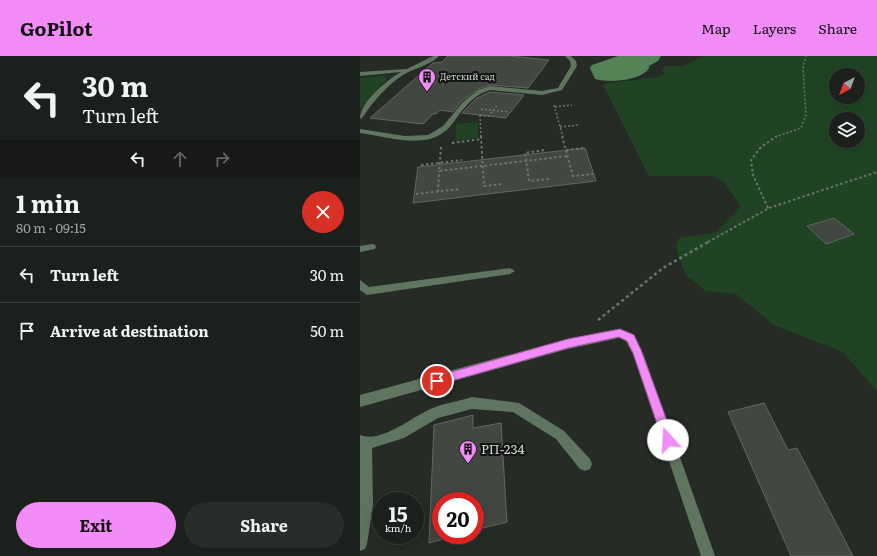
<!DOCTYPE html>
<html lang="en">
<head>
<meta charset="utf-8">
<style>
	:root { --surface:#1c201c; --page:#292d29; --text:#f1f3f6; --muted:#a0a3a3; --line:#3a3e3b; --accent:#f18bf5 }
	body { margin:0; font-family:Literata,serif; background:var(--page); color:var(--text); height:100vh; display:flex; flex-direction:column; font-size:15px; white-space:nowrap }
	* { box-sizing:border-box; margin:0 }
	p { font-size:13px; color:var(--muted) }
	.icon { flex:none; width:22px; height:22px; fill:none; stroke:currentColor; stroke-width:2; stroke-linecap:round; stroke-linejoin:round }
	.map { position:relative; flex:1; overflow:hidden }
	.drawer { display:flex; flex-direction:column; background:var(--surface); width:360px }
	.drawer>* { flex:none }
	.hud { background:#1c201c; color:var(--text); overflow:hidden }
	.needle { width:26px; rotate:221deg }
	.buttons { position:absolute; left:469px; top:12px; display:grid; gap:8px }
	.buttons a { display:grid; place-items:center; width:36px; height:36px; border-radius:50%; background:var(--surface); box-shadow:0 4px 16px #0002,0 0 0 1px var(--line); font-size:20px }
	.speed { position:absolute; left:12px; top:436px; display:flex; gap:8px; font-size:20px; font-weight:700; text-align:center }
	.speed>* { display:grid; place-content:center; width:52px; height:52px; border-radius:50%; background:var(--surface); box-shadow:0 4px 16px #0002,0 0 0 1px var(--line); line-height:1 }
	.speed small { font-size:10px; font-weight:400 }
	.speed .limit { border:6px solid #d22; background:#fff; color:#111 }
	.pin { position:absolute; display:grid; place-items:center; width:34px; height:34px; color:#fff; margin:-17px; border:2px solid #fff; border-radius:50%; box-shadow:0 1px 4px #0007 }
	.me { position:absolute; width:44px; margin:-22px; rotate:341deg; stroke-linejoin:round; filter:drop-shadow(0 0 3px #0008) }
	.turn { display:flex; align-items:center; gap:14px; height:84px; padding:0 16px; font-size:18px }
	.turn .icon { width:52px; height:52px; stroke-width:2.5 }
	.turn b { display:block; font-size:28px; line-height:34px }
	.lanes { display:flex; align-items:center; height:38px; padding:0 16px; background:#0003; justify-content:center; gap:20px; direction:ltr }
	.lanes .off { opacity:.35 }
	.round { display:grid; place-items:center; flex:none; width:42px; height:42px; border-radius:21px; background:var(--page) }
	.overview { display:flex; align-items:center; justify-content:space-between; height:68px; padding:0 16px }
	h1 { font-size:24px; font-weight:700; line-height:30px }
	.primary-button { display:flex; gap:8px; margin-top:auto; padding:8px 16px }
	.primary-button a { flex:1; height:46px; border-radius:24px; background:var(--accent); color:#111; font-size:16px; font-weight:700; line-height:46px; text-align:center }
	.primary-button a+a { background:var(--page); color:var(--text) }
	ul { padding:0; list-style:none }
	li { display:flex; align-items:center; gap:12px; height:56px; padding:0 16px; border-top:1px solid var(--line) }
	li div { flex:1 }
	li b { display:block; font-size:15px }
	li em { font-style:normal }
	header { display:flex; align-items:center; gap:24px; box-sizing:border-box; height:56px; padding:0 20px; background:var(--accent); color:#111 }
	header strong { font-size:19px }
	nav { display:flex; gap:22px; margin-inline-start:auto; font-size:14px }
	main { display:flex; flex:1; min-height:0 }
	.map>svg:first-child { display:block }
	.green { fill:#204423; fill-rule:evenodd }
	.water { fill:#538356 }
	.building { fill:#424742; stroke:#626762 }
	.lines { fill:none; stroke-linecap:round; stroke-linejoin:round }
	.path-far2 { stroke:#707470; stroke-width:1.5; stroke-dasharray:2 2; stroke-linecap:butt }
	.path-far1 { stroke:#707470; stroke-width:2; stroke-dasharray:2.5 2.5; stroke-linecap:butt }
	.path { stroke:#707470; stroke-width:2.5; stroke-dasharray:3 3; stroke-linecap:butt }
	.minor { fill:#607560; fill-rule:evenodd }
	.route { fill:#f18bf5; stroke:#9d5a9f }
	.labels { text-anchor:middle; stroke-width:4; stroke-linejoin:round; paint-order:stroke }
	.far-poi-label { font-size:9px; fill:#d0d3d0; stroke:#111311; text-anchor:start }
	.near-poi-label { font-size:13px; fill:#d0d3d0; stroke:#111311; text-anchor:start }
</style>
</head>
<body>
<header>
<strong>GoPilot</strong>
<nav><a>Map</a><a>Layers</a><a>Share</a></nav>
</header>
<main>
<section class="drawer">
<div class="hud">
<div class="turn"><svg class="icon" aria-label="left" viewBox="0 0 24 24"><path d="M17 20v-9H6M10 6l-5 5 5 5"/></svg><div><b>30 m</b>Turn left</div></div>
<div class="lanes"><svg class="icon" aria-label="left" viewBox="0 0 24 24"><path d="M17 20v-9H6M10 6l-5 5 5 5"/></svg><svg class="icon off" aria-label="ahead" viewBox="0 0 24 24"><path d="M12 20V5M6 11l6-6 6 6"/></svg><svg class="icon off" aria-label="right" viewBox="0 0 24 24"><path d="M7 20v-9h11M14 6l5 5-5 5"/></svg></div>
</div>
<div class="overview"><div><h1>1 min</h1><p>80 m · 09:15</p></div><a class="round" style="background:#d93025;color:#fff"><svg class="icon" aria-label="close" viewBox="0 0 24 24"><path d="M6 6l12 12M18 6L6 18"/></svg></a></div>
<ul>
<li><svg class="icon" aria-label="left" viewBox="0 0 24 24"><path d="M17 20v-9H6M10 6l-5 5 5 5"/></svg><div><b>Turn left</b></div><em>30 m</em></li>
<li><svg class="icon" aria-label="arrive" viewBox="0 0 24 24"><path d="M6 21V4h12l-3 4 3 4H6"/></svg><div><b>Arrive at destination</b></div><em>50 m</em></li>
</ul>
<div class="primary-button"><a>Exit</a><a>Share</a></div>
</section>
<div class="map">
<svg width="517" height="500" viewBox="0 0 517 500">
	<rect width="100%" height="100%" fill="#262b26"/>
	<!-- green -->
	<g class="green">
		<path d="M343 0H517V335L483 296 414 269 376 238 346 235 325 218 316 192 319 182 355 177 381 151 364 126 353 120H289L243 28 299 21 304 18 302 14 305 10H324ZM476 19H498V41H476ZM476 63H498V85H476Z"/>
		<path d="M24 20 27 22C26 25 4 49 0 53V22Z"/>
		<polygon points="118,66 118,82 96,85 96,68"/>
	</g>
	<!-- water -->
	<path class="water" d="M258 0H301L298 5 289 10V12C282 25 248 27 235 23L230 12 232 9Z"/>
	<!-- building -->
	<g class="building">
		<polygon points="88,0 150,0 189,4 168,32 130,29 118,33 102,45 93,56 80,54 76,58 73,58 63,68 10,62 73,7 82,6"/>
		<polygon points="130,36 164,39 146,62 102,57 117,42"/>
		<polygon points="225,92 236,125 53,147 58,111"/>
		<polygon points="474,162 494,178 466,188 447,170"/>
		<polygon points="404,347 428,394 437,392 493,500 431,500 368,356"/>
		<polygon points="113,359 113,372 141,367 147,466 115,474 115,445 81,445 81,479 98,479 69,487 74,369"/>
	</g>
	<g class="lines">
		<!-- path-far2 -->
		<g class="path-far2">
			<polyline points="194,49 203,81"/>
			<polyline points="195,51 212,49"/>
			<polyline points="121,53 149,56"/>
			<polyline points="120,59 121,81"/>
			<polyline points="120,59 129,60 138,48"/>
			<polyline points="200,71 218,69"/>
			<polyline points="415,81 441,72 446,59 443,11 446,0"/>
		</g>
		<!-- path-far1 -->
		<g class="path-far1">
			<polyline points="121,80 124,130 144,128"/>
			<polyline points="202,80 213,120 233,118"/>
			<polyline points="92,87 122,83"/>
			<polyline points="81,91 79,115 208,100"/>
			<polyline points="184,94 165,97 169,125 190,123"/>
			<polyline points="206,94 225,92"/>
			<polyline points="61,109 102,104"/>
			<polyline points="78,136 79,115"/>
			<polyline points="56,138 100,133"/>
			<polyline points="408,152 393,119 391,104 401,91 417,80"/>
			<polyline points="348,186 409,152 517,116"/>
		</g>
		<!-- path -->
		<polyline class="path" points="238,264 303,212 350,185"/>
		<!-- minor -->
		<g class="minor">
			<path d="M73 0H79C69 10 54 12 43 19 26 30 13 46 2 62L0 63C0 46 27 24 41 16L0 20V16L47 13Z"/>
			<path d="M205 0H211L216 5 217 10 202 34 182 39 130 34C116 38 107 48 98 60 93 67 88 74 81 78 61 92 23 80 0 77V73L45 80 68 79 83 70 103 46 118 34 130 30 182 35 198 32 211 10 210 5Z"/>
			<polygon points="12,188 15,189 16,191 15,193 0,196 0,190"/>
			<polygon points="150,212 155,215 150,218 7,239 0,234 0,224 9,231"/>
			<polygon points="260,273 274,279 283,297 355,500 341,500 273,298 266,285 259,282 208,293 0,351 0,339 208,283"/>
			<path d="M112 341 159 347 204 375 230 403 232 408 230 413 225 415 220 413 196 383 153 356 112 353 78 362 44 382 12 392 13 449 7 488 5 493 0 495V379C22 388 54 359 73 352 85 347 99 345 112 341Z"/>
		</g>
	</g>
	<!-- route -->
	<polygon class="route" points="260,273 274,279 281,294 314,384 312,388 308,390 304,388 273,297 267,285 259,281 208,292 77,329 73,328 72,325 73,321 77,320 208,283"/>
	<!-- icons -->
	<defs>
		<g id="building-pin" transform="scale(0.9)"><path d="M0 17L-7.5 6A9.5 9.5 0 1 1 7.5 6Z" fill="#f18bf5" stroke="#111311"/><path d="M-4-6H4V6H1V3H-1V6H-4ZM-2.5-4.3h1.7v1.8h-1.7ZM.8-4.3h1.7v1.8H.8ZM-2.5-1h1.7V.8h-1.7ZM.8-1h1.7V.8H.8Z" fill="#111"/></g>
	</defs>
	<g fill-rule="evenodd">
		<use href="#building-pin" x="67" y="21"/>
		<use href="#building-pin" x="108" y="393"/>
	</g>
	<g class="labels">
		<!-- far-poi labels -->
		<g class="far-poi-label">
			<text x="80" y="24">Детский сад</text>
		</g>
		<!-- near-poi labels -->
		<g class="near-poi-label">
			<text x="121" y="398">РП-234</text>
		</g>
	</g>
</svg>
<div class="buttons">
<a><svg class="needle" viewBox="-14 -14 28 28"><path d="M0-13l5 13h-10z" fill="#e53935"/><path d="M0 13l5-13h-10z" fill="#a0a3a3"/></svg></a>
<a><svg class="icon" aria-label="layers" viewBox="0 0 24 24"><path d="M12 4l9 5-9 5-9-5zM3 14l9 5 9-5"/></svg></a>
</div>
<div class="speed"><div>15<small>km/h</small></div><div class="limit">20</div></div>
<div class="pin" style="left:77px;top:325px;background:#d93025"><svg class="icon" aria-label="arrive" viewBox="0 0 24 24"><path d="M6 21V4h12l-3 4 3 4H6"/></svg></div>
<svg class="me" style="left:308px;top:384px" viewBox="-20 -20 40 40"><circle r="19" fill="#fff"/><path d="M0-13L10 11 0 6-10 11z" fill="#f18bf5"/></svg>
</div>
</main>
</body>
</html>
